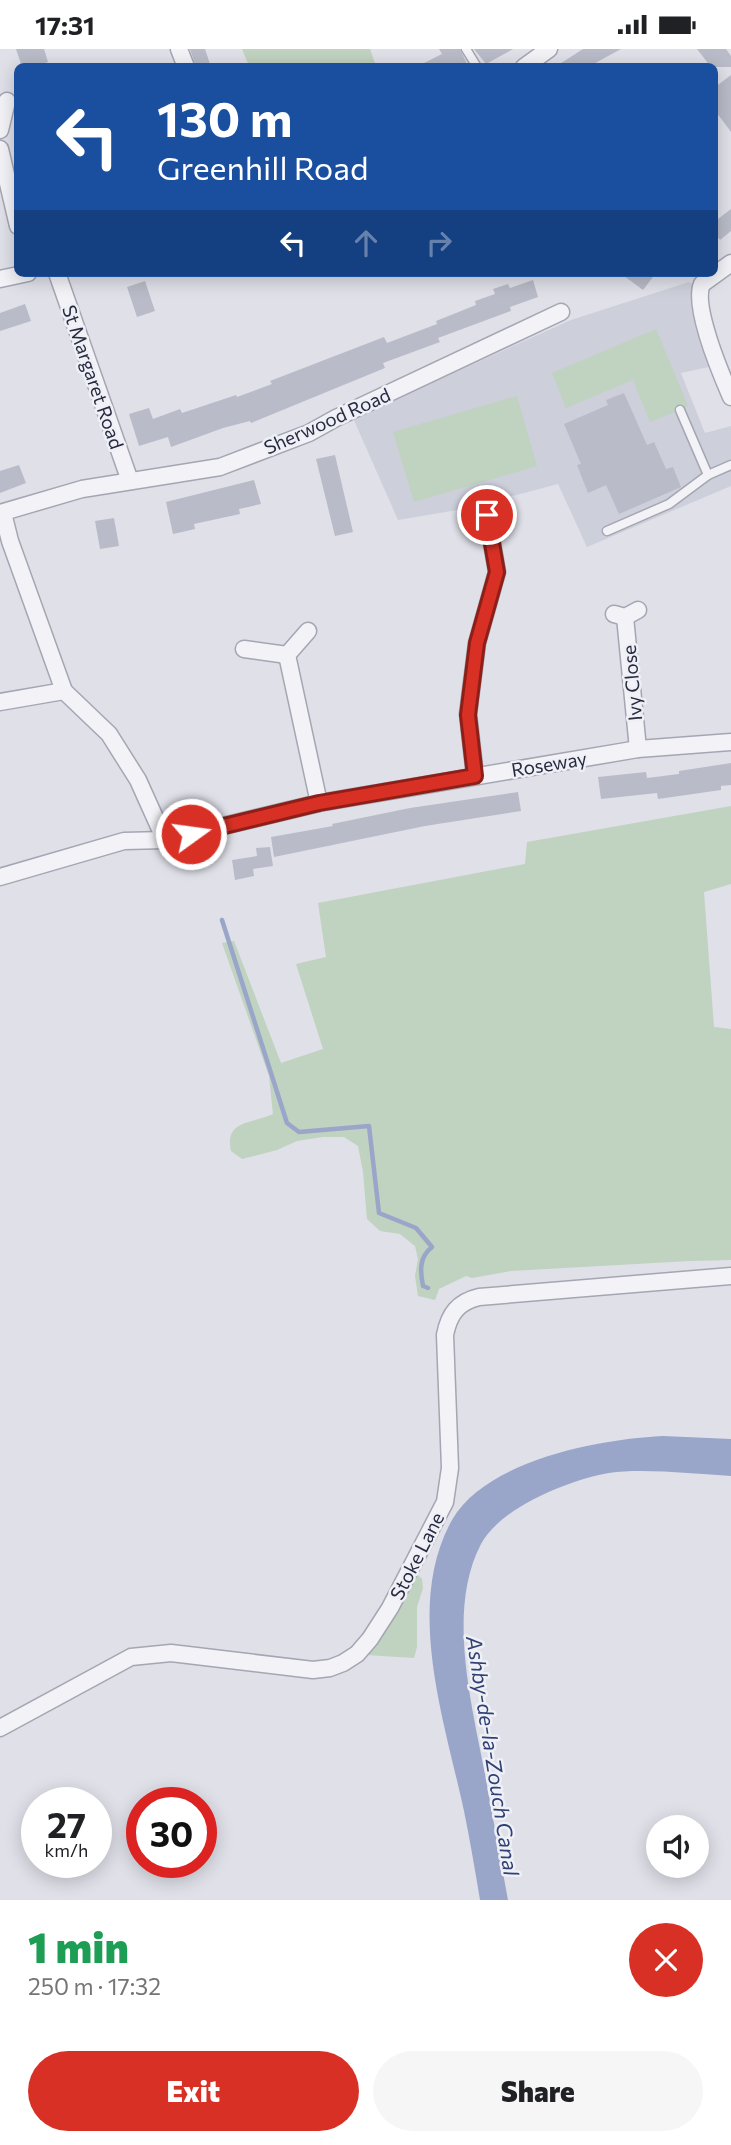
<!DOCTYPE html>
<html lang="en">
<head>
<meta charset="utf-8">
<style>
	:root { --surface:#fff; --page:#f6f6f6; --text:#202124; --muted:#757577; --accent:#d93025 }
	body { margin:0; font-family:Commissioner,sans-serif; background:var(--page); color:var(--text); height:100vh; display:flex; flex-direction:column; font-size:26px; white-space:nowrap }
	* { box-sizing:border-box; margin:0 }
	p { font-size:23px; color:var(--muted) }
	.icon { flex:none; width:38px; height:38px; fill:none; stroke:currentColor; stroke-width:2; stroke-linecap:round; stroke-linejoin:round }
	.map { position:relative; height:1851px; overflow:hidden }
	.sheet { display:flex; flex-direction:column; background:var(--surface); flex:1 }
	.sheet>* { flex:none }
	.guide { position:absolute; left:14px; top:14px; width:704px; height:214px; border-radius:10px; box-shadow:0 4px 18px #0003; background:#1a4fa0; color:#fff; overflow:hidden }
	.controls { position:absolute; left:646px; top:1766px; display:grid; gap:14px }
	.controls a { display:grid; place-items:center; width:63px; height:63px; border-radius:50%; background:var(--surface); box-shadow:0 4px 18px #0003; font-size:35px }
	.speed { position:absolute; left:21px; top:1738px; display:flex; gap:14px; font-size:35px; font-weight:700; text-align:center }
	.speed>* { display:grid; place-content:center; width:91px; height:91px; border-radius:50%; background:var(--surface); box-shadow:0 4px 18px #0003; line-height:1 }
	.speed small { font-size:18px; font-weight:400 }
	.speed .limit { border:10px solid #d22; background:#fff; color:#111 }
	.pin { position:absolute; display:grid; place-items:center; width:60px; height:60px; color:#fff; margin:-30px; border:4px solid #fff; border-radius:50%; box-shadow:0 2px 7px #0007 }
	.me { position:absolute; width:77px; margin:-38px; rotate:76deg; stroke-linejoin:round; filter:drop-shadow(0 0 5px #0008) }
	.turn { display:flex; align-items:center; gap:24px; height:147px; padding:0 28px; font-size:32px }
	.turn .icon { width:91px; height:91px; stroke-width:2.5 }
	.turn b { display:block; font-size:49px; line-height:60px }
	.lanes { display:flex; align-items:center; height:66px; padding:0 28px; background:#0003; justify-content:center; gap:35px; direction:ltr }
	.lanes .off { opacity:.35 }
	.round { display:grid; place-items:center; flex:none; width:74px; height:74px; border-radius:37px; background:var(--page) }
	.head { display:flex; align-items:center; justify-content:space-between; height:119px; padding:0 28px }
	h1 { font-size:42px; font-weight:800; line-height:52px; color:#1e9e55 }
	.action { display:flex; gap:14px; margin-top:auto; padding:14px 28px }
	.action a { flex:1; height:80px; border-radius:42px; background:var(--accent); color:#fff; font-size:28px; font-weight:800; line-height:80px; text-align:center }
	.action a+a { background:var(--page); color:var(--text) }
	.status { display:flex; justify-content:space-between; align-items:center; height:49px; padding:0 35px; background:var(--surface); direction:ltr }
	.status svg { height:19px; fill:currentColor }
	.map>svg:first-child { display:block }
	.built { fill:#cdcfda }
	.green { fill:#c0d2c0 }
	.water { fill:#99a6c9 }
	.lines { fill:none; stroke-linecap:round; stroke-linejoin:round }
	.stream { stroke:#99a6c9; stroke-width:4.5 }
	.building { fill:#b9bbc8 }
	.service-casing { stroke:#a4a6b2; stroke-width:11 }
	.minor-casing { stroke:#a4a6b2; stroke-width:19 }
	.service { stroke:#f2f2f7; stroke-width:8 }
	.minor { stroke:#f2f2f7; stroke-width:16 }
	.route-casing { stroke:#8d1f18; stroke-width:18 }
	.route { stroke:#d93025; stroke-width:12 }
	.labels { text-anchor:middle; stroke-width:5; stroke-linejoin:round; paint-order:stroke }
	.street-label { font-size:19px; fill:#282b40; stroke:#eef0f6 }
	.water-label { font-size:21px; font-style:italic; fill:#314074; stroke:#eef0f6 }
</style>
</head>
<body>
<div class="status"><b>17:31</b><svg viewBox="0 0 49 12"><path d="M0 12V9h3v3zM5 12V6h3v6zM10 12V3h3v9zM15 12V0h3v12zM26 1h20v11H26zM47 4h2v5h-2z"/></svg></div>
<div class="map">
<svg width="731" height="1851" viewBox="0 0 731 1851">
	<rect width="100%" height="100%" fill="#dfe0e8"/>
	<!-- built -->
	<polygon class="built" points="689,233 700,240 718,316 681,324 705,384 731,377 731,437 587,498 558,435 463,460 398,471 353,369 571,271"/>
	<!-- green -->
	<g class="green">
		<polygon points="242,0 370,0 376,17 249,17"/>
		<polygon points="656,280 688,357 650,373 633,331 566,359 552,324"/>
		<polygon points="517,347 537,417 414,453 393,383"/>
		<path d="M731 757V835L704 843 714 978 731 980V1211L690 1212 511 1222 472 1229 466 1227 439 1240 435 1251 418 1247 415 1227 418 1210 415 1197 400 1185 380 1182 367 1170 363 1123 358 1097 344 1088H323L297 1092 277 1101 242 1110 231 1102C224 1071 252 1075 273 1065L269 1027 222 894 234 892 281 1014 323 1000 296 915 326 908 318 854 525 815 527 793Z"/>
		<polygon points="418,1526 422,1530 423,1539 417,1558 417,1598 414,1609 366,1606 409,1535"/>
	</g>
	<!-- water -->
	<path class="water" d="M663 1387 731 1390V1427C696 1425 642 1419 609 1424 569 1431 501 1458 481 1495 447 1560 471 1652 484 1720 492 1764 500 1807 508 1851H480C475 1821 470 1791 464 1762 445 1673 404 1557 452 1471 486 1411 600 1390 663 1387Z"/>
	<g class="lines">
		<!-- stream -->
		<path class="stream" d="M222 871 287 1074 299 1083 369 1077 379 1164 416 1179 432 1198C419 1208 420 1222 423 1237L428 1239"/>
	</g>
	<!-- building -->
	<g class="building">
		<polygon points="16,0 44,0 48,13 34,18 22,18"/>
		<polygon points="190,0 205,0 211,18 196,18"/>
		<polygon points="439,0 460,0 467,15 462,18 416,18 442,5"/>
		<polygon points="474,0 513,0 486,15"/>
		<polygon points="583,0 621,0 588,18 555,18"/>
		<polygon points="697,0 726,0 731,7 731,18 711,18"/>
		<polygon points="731,26 731,83 714,60 714,39"/>
		<polygon points="731,160 731,182 720,191 714,183 714,173"/>
		<polygon points="620,224 656,224 643,241"/>
		<polygon points="533,231 538,248 510,258 511,262 438,289 440,293 383,314 385,319 251,374 250,372 223,379 171,398 168,388 139,397 129,365 149,359 153,370 180,360 182,364 236,346 237,348 272,335 270,332 384,288 387,294 437,275 436,272 476,256 475,252 495,245 493,240 508,235 510,239"/>
		<polygon points="145,232 155,262 137,268 127,238"/>
		<polygon points="25,255 31,272 0,282 0,264"/>
		<polygon points="624,344 647,396 654,393 666,420 673,418 681,438 619,465 606,436 588,444 577,416 581,415 564,375 608,356 606,351"/>
		<polygon points="335,406 353,483 335,487 316,410"/>
		<polygon points="19,416 26,434 0,444 0,422"/>
		<polygon points="254,431 261,455 239,460 240,465 194,475 195,480 173,485 166,453"/>
		<polygon points="114,469 119,497 100,500 95,472"/>
		<polygon points="731,714 731,736 721,737 721,741 658,750 657,744 601,750 598,728 646,723 647,729 679,725 679,722"/>
		<polygon points="518,743 521,762 425,777 274,808 271,788 333,777 332,775 410,759"/>
		<polygon points="270,798 273,817 253,820 254,827 235,831 232,811 257,807 256,799"/>
	</g>
	<g class="lines">
		<!-- service casing -->
		<g class="service-casing">
			<g id="service">
				<polyline points="466,0 477,18"/>
				<polyline points="680,361 708,426"/>
				<polyline points="607,482 669,455 708,426 731,416"/>
			</g>
		</g>
		<!-- minor casing -->
		<g class="minor-casing">
			<g id="minor">
				<polyline points="179,0 186,18"/>
				<polyline points="524,18 549,0"/>
				<polyline points="0,81 7,52"/>
				<polyline points="0,100 18,177"/>
				<path d="M731 214 702 235C692 257 721 325 731 348"/>
				<polyline points="57,224 130,432"/>
				<polyline points="0,230 28,224"/>
				<polyline points="0,464 82,440 220,418 309,384 336,369 561,263"/>
				<polyline points="3,464 10,492 64,642 109,685 138,731 165,791"/>
				<polyline points="614,565 625,568 638,561"/>
				<polyline points="625,568 638,700"/>
				<polyline points="244,600 287,606 308,582"/>
				<polyline points="287,606 319,754"/>
				<polyline points="0,653 64,642"/>
				<polyline points="475,727 468,665 477,594 497,523 487,465"/>
				<polyline points="0,828 124,792 165,791 319,754 638,700 731,693"/>
				<path d="M0 1679 131 1608 171 1604 313 1621 330 1619 343 1614 357 1605 370 1590 390 1559 445 1453 450 1419 445 1286C449 1265 458 1253 479 1248L731 1227"/>
			</g>
		</g>
		<!-- service -->
		<use href="#service" class="service"/>
		<!-- minor -->
		<use href="#minor" class="minor"/>
	</g>
	<g class="lines">
		<!-- route casing -->
		<g class="route-casing">
			<polyline id="route" points="191,785 319,754 475,727 468,666 477,594 497,523 487,466"/>
		</g>
		<!-- route -->
		<use href="#route" class="route"/>
	</g>
	<g class="labels">
		<!-- street labels -->
		<g class="street-label">
			<text transform="translate(93 328) rotate(71)" y="7">St Margaret Road</text>
			<text transform="translate(327 372) rotate(-24)" y="7">Sherwood Road</text>
			<text transform="translate(632 634) rotate(-95)" y="7">Ivy Close</text>
			<text transform="translate(549 715) rotate(-9)" y="7">Roseway</text>
			<text transform="translate(417 1507) rotate(-63)" y="7">Stoke Lane</text>
		</g>
		<!-- water labels -->
		<g class="water-label">
			<text transform="translate(492 1707) rotate(81)" y="7">Ashby-de-la-Zouch Canal</text>
		</g>
	</g>
</svg>
<div class="controls">
<a><svg class="icon" aria-label="sound" viewBox="0 0 24 24"><path d="M4 9h4l5-4v14l-5-4H4zM17 9q2 3 0 6"/></svg></a>
</div>
<div class="speed"><div>27<small>km/h</small></div><div class="limit">30</div></div>
<div class="pin" style="left:487px;top:466px;background:#d93025"><svg class="icon" aria-label="arrive" viewBox="0 0 24 24"><path d="M6 21V4h12l-3 4 3 4H6"/></svg></div>
<svg class="me" style="left:191px;top:785px" viewBox="-20 -20 40 40"><circle r="17" fill="#d93025" stroke="#fff" stroke-width="3"/><path d="M0-11L8 9 0 5-8 9z" fill="#fff"/></svg>
<div class="guide">
<div class="turn"><svg class="icon" aria-label="left" viewBox="0 0 24 24"><path d="M17 20v-9H6M10 6l-5 5 5 5"/></svg><div><b>130 m</b>Greenhill Road</div></div>
<div class="lanes"><svg class="icon" aria-label="left" viewBox="0 0 24 24"><path d="M17 20v-9H6M10 6l-5 5 5 5"/></svg><svg class="icon off" aria-label="ahead" viewBox="0 0 24 24"><path d="M12 20V5M6 11l6-6 6 6"/></svg><svg class="icon off" aria-label="right" viewBox="0 0 24 24"><path d="M7 20v-9h11M14 6l5 5-5 5"/></svg></div>
</div>
</div>
<section class="sheet">
<div class="head"><div><h1>1 min</h1><p>250 m · 17:32</p></div><a class="round" style="background:#d93025;color:#fff"><svg class="icon" aria-label="close" viewBox="0 0 24 24"><path d="M6 6l12 12M18 6L6 18"/></svg></a></div>
<div class="action"><a>Exit</a><a>Share</a></div>
</section>
</body>
</html>
